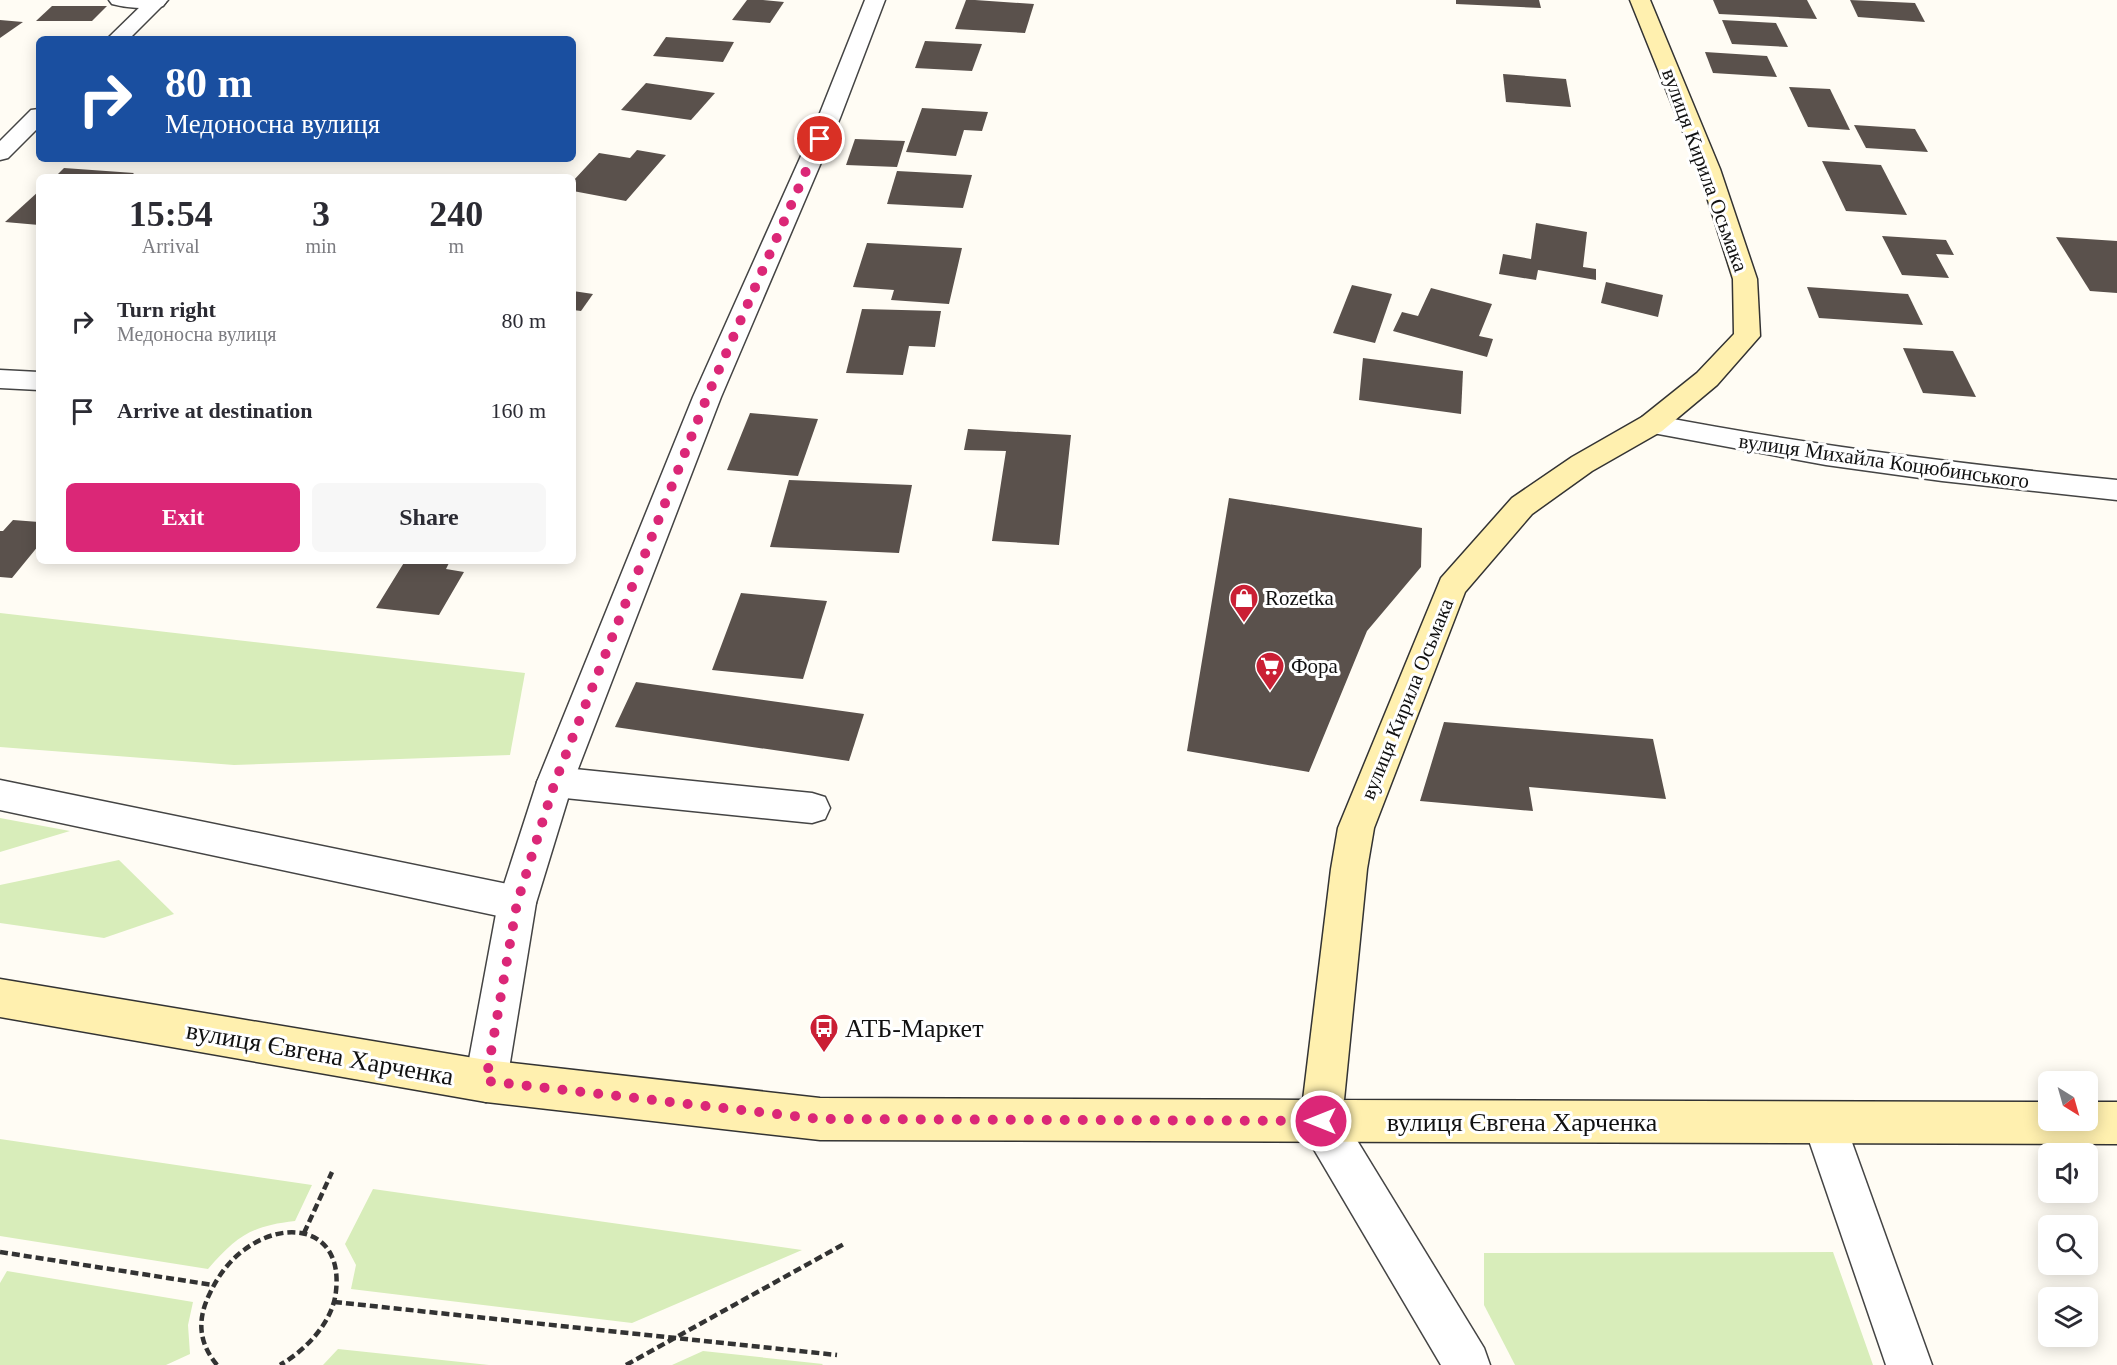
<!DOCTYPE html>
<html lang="en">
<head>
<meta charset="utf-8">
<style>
	:root { --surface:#fff; --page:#f7f7f7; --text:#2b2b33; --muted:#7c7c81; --accent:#db2777 }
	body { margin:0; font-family:Georgia,serif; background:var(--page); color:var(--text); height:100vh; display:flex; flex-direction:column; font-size:22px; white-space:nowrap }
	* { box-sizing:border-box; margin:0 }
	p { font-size:20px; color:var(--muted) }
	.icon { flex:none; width:33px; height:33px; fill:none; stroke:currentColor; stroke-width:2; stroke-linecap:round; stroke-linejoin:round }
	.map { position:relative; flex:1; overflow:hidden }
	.details { position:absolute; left:36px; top:174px; width:540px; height:390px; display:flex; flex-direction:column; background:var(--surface); border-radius:9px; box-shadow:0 3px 15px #0003 }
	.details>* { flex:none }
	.hud { position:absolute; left:36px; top:36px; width:540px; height:126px; border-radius:9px; box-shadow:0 3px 15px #0003; background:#1a4fa0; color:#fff; overflow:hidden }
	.needle { width:39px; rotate:143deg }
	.tools { position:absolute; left:2038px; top:1071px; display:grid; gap:12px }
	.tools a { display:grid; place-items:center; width:60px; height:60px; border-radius:9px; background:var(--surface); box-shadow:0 3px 15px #0003; font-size:30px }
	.pin { position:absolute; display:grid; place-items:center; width:51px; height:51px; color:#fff; margin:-26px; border:3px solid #fff; border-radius:50%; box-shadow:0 2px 6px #0007 }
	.me { position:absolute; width:66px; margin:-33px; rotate:270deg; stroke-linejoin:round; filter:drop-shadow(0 0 4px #0008) }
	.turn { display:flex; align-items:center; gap:21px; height:126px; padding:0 30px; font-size:27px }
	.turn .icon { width:78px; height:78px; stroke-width:2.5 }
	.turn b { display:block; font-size:42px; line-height:51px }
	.eta { display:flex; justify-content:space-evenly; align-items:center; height:102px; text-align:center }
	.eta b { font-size:36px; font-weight:700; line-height:42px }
	.action { display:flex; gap:12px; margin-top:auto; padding:12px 30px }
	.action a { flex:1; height:69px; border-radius:9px; background:var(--accent); color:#fff; font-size:24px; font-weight:700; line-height:69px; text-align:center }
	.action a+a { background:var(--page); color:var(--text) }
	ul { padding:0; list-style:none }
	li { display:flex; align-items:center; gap:18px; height:90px; padding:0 30px }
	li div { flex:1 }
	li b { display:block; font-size:22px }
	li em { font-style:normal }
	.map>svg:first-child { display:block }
	.green { fill:#d8edba }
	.building { fill:#5a514c }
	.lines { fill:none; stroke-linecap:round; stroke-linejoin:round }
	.lane-casing { stroke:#444; stroke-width:3 }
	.street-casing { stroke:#444; stroke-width:3 }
	.secondary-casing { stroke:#333; stroke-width:3 }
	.path { stroke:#333; stroke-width:4.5; stroke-dasharray:8 4; stroke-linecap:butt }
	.lane { fill:#fff; fill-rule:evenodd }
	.street { fill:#fff; fill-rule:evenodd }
	.secondary { fill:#fff0af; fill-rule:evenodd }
	.route { stroke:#db2777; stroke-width:10; stroke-dasharray:0 18 }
	.labels { text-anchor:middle; stroke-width:6; stroke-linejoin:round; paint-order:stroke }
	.street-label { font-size:21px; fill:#111; stroke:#fff }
	.poi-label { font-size:21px; fill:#111; stroke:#fff; text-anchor:start }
	.near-poi-label { font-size:26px; fill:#111; stroke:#fff; text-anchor:start }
	.near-street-label { font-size:26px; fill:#111; stroke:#fff }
</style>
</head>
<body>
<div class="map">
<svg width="2117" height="1365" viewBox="0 0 2117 1365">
	<rect width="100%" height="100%" fill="#fffcf4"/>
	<!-- green -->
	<g class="green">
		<polygon points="0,613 525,673 510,755 234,765 0,747"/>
		<polygon points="0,818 70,831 0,852"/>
		<polygon points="119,860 174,914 104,938 0,923 0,885"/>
		<path d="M0 1139 312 1185 295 1221C251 1226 237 1236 208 1269L0 1236Z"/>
		<polygon points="373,1189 802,1250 632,1323 351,1289 356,1265 345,1244"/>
		<polygon points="1833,1252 1873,1365 1515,1365 1484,1305 1484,1253"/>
		<polygon points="7,1271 193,1302 188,1325 190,1354 166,1365 0,1365 0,1283"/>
		<polygon points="338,1349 489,1365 323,1365"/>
		<polygon points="703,1351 823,1364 822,1365 672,1365"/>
	</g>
	<!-- building -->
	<g class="building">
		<polygon points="747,0 763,0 784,2 770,23 732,20"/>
		<polygon points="966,0 975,0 1034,4 1025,33 955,29"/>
		<polygon points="1456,0 1539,0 1541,8 1456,4"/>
		<polygon points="1713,0 1807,0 1817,19 1719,14"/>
		<polygon points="1850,0 1915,3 1925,22 1858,17"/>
		<polygon points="52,6 107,6 92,21 36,21"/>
		<polygon points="0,20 23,22 0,38"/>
		<polygon points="1722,20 1776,23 1788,47 1732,44"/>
		<polygon points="666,37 734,42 723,62 653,56"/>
		<polygon points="925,41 982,44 972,71 915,68"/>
		<polygon points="1705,52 1767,56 1777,77 1713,73"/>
		<polygon points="1503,74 1566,79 1571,107 1506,102"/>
		<polygon points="646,83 715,93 691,120 621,110"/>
		<polygon points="1789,87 1830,89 1850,130 1808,127"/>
		<polygon points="922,108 988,112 982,131 964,130 956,156 906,152"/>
		<polygon points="1854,125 1915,129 1928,152 1866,148"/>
		<polygon points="855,139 905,141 897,167 846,165"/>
		<polygon points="637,150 666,155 626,201 573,191 573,181 599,153 630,158"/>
		<polygon points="1822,161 1881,165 1907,215 1846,211"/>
		<polygon points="64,168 134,173 130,177 55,177"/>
		<polygon points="897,171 972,175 963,208 887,204"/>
		<polygon points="39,191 39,225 5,222"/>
		<polygon points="1536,223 1587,232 1583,267 1596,269 1596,280 1538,270 1536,280 1499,274 1503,254 1531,259"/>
		<polygon points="1882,236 1946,240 1954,255 1936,254 1949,278 1902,275"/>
		<polygon points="2056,237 2117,241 2117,293 2090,291"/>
		<polygon points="867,243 962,248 949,304 891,300 894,290 853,287"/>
		<polygon points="1606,282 1663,295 1658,317 1601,303"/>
		<polygon points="1352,285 1392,294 1375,343 1333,333"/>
		<polygon points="1807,287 1908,294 1923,325 1819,318"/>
		<polygon points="1431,288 1492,304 1479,336 1493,339 1487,357 1393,331 1402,312 1418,316"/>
		<polygon points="573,291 593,294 581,311 573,310"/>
		<polygon points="862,309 941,311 935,347 909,346 903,375 846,373"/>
		<polygon points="1903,348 1953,351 1976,397 1923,393"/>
		<polygon points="1363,358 1463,371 1461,414 1359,400"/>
		<polygon points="750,413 818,419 798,476 727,470"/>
		<polygon points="968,429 1071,435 1059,545 992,541 1006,451 964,450"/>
		<polygon points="789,480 912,485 899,553 770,547"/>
		<polygon points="1229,498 1422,528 1421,567 1367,631 1309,772 1187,751"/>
		<polygon points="13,520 39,522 39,545 12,578 0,577 0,531 3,531"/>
		<polygon points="405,561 450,561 446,569 464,572 439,615 376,608"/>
		<polygon points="741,593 827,601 803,679 712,670"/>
		<polygon points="636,682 864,714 849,761 615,727"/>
		<polygon points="1444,722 1653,739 1666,799 1529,787 1533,811 1420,801"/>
	</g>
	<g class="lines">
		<!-- lane casing -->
		<g class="lane-casing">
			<g id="lane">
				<path d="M109 0H164L166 2 163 6C148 10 127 8 112 4Z"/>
				<polygon points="0,370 39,372 39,390 0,388"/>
				<polygon points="555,767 812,793 825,797 830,808 825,819 812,823 555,797 543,793 537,782 543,771"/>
				<polygon points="0,780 517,886 530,891 536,903 530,915 517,920 0,810"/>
			</g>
		</g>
		<!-- street casing -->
		<g class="street-casing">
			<g id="street">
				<polygon points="147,0 168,0 129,39 107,39"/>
				<polygon points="865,0 885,0 840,118 721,397 573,782 536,903 507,1081 501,1096 486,1102 471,1096 465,1081 498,903 537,782 693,397 818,118"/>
				<polygon points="39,109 39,127 8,158 0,160 0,141 31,110"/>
				<path d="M1652 415C1806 445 1961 464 2117 480V500L1942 481 1826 465 1642 431 1638 424 1642 417Z"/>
				<polygon points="1321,1100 1336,1106 1484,1348 1490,1365 1441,1365 1306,1136 1300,1121 1306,1106"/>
				<polygon points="1824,1102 1839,1108 1845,1123 1932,1365 1886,1365 1803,1123 1809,1108"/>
			</g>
		</g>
		<!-- secondary casing -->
		<g class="secondary-casing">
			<polygon id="secondary" points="1630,0 1650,0 1720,169 1757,279 1760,336 1717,385 1662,431 1592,471 1532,514 1465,592 1374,828 1367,869 1344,1100 2049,1102 2049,1120 2088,1120 2088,1102 2117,1102 2117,1144 820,1140 486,1102 0,1017 0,979 486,1060 820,1098 1303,1100 1331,869 1338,828 1441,578 1512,498 1572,457 1642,417 1697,373 1734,334 1733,279 1698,169"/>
		</g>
		<!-- path -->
		<g class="path">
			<polyline points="304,1233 332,1172"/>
			<polyline points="0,1252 213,1285"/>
			<polyline points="334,1302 837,1355"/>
			<path d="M217 1365C198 1342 197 1319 210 1293 218 1276 229 1261 244 1250 286 1218 343 1228 336 1291 333 1322 306 1350 280 1365"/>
			<polyline points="626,1365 844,1244"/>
		</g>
		<!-- lane -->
		<use href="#lane" class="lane"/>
		<!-- street -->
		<use href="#street" class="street"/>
		<!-- secondary -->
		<use href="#secondary" class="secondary"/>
	</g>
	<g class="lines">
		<!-- route -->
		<polyline class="route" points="820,139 707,397 555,782 517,903 486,1081 820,1119 1321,1121"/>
	</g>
	<!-- icons -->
	<defs>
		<g id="shop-pin" transform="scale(1.5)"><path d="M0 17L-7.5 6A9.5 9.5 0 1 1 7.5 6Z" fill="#ca1f34" stroke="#fff"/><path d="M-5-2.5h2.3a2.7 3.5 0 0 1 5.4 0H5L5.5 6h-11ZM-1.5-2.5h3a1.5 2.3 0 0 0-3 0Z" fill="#fff"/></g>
		<g id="supermarket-pin" transform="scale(1.5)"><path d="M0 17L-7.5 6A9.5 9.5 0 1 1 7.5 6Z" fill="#ca1f34" stroke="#fff"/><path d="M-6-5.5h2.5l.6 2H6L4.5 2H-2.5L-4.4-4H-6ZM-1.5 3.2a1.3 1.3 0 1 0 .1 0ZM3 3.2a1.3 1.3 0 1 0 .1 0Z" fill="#fff"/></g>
		<g id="bus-pin" transform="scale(1.5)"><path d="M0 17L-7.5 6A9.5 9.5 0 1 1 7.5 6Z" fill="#ca1f34" stroke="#fff"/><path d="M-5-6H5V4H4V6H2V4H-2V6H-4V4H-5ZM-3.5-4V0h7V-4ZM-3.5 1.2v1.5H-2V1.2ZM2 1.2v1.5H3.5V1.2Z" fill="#fff"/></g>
	</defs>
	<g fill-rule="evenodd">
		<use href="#shop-pin" x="1244" y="598"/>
		<use href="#supermarket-pin" x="1270" y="666"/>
		<use href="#bus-pin" x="824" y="1028"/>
	</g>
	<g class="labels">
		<!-- street labels -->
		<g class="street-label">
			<text transform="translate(1705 170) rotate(70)" y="7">вулиця Кирила Осьмака</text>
			<text transform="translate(1884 461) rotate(8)" y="7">вулиця Михайла Коцюбинського</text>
			<text transform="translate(1407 699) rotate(-68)" y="7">вулиця Кирила Осьмака</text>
		</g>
		<!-- poi labels -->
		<g class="poi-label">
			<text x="1265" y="605">Rozetka</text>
			<text x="1291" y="673">Фора</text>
		</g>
		<!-- near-poi labels -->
		<g class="near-poi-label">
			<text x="845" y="1037">АТБ-Маркет</text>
		</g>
		<!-- near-street labels -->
		<g class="near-street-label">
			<text transform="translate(320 1053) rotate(10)" y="9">вулиця Євгена Харченка</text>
			<text x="1522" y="1131">вулиця Євгена Харченка</text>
		</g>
	</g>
</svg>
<div class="tools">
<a><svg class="needle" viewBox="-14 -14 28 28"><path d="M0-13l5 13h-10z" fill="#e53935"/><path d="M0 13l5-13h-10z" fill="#7c7c81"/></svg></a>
<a><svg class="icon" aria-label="sound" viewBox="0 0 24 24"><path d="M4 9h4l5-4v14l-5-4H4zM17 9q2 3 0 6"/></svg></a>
<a><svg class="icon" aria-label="search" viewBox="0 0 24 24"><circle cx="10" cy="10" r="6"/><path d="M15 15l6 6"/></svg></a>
<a><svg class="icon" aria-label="layers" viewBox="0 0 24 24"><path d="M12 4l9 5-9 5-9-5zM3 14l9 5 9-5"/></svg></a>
</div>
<div class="pin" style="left:820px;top:139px;background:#d93025"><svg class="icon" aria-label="arrive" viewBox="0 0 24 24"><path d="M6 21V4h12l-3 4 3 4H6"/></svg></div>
<svg class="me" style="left:1321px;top:1121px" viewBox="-20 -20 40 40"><circle r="17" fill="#db2777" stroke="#fff" stroke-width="3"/><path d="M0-11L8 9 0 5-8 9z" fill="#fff"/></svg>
<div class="hud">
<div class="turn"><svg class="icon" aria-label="right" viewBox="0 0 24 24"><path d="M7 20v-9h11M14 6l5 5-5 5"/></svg><div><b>80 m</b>Медоносна вулиця</div></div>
</div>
<section class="details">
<div class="eta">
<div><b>15:54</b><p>Arrival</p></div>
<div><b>3</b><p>min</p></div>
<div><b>240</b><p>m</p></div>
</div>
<ul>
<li><svg class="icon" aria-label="right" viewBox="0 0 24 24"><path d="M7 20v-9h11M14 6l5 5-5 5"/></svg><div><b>Turn right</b><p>Медоносна вулиця</p></div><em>80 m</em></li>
<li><svg class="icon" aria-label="arrive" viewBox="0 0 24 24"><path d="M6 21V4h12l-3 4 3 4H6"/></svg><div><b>Arrive at destination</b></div><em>160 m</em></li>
</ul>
<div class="action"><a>Exit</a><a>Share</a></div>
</section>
</div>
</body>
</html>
